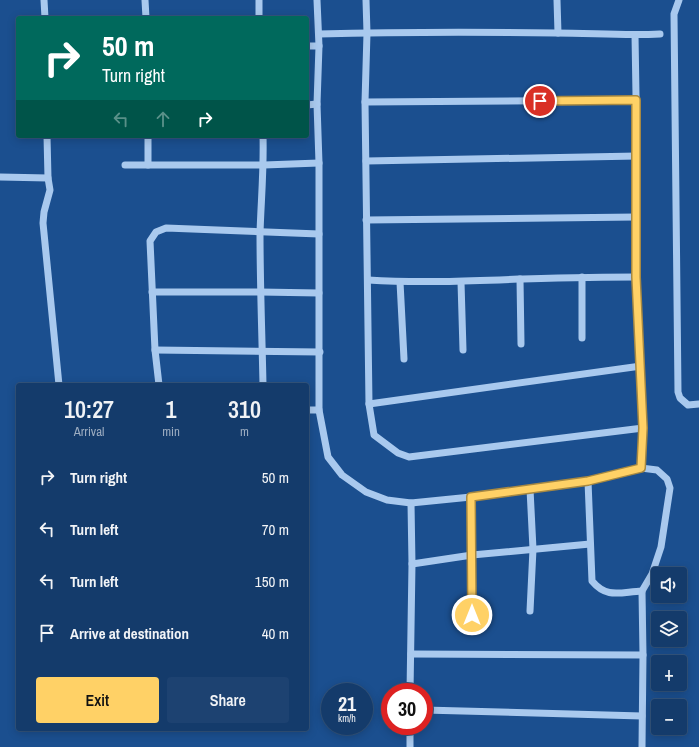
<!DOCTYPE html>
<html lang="en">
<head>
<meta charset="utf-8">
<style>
	:root { --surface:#143b6b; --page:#1d4271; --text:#f1f3f6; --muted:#9dadc1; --line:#33557e; --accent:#ffd166 }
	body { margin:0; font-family:"Archivo Narrow",sans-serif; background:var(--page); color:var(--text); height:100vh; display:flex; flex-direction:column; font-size:15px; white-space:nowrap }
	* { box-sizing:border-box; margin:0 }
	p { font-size:13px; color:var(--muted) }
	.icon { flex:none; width:22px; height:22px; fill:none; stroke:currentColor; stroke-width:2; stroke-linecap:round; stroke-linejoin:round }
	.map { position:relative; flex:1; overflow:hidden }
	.drawer { position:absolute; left:16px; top:383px; width:293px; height:348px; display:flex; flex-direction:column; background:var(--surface); border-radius:4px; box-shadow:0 2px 10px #0003,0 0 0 1px var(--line) }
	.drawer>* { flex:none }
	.top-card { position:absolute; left:16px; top:16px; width:293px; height:122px; border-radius:4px; box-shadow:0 2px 10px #0003,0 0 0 1px var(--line); background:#00695c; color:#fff; overflow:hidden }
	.fabs { position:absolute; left:651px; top:567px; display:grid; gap:8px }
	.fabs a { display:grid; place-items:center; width:36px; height:36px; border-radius:4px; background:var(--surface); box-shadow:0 2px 10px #0003,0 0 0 1px var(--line); font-size:20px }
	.speed { position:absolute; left:321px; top:683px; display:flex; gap:8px; font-size:20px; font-weight:700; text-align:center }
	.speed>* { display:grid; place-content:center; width:52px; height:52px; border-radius:50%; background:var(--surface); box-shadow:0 2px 10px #0003,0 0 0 1px var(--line); line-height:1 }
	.speed small { font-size:10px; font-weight:400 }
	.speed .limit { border:6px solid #d22; background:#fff; color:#111 }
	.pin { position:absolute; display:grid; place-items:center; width:34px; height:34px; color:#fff; margin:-17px; border:2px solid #fff; border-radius:50%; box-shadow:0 1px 4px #0007 }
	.me { position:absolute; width:44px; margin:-22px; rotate:0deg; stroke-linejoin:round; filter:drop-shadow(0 0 3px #0008) }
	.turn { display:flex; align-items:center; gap:14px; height:84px; padding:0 20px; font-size:18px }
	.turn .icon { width:52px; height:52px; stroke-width:2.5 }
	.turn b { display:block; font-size:28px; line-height:34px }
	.lanes { display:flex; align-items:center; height:38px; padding:0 20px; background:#0003; justify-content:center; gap:20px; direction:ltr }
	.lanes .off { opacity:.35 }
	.eta { display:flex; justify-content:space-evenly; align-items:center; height:68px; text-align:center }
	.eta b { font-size:24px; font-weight:600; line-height:28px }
	.action { display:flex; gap:8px; margin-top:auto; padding:8px 20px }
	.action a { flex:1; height:46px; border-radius:4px; background:var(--accent); color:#111; font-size:16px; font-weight:600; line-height:46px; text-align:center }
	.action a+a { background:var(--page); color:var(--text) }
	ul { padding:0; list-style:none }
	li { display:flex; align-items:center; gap:12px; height:52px; padding:0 20px }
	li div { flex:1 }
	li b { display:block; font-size:15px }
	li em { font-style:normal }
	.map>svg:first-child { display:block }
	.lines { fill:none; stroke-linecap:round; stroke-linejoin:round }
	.minor { stroke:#a9c9ee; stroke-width:7 }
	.route-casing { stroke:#a68842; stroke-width:10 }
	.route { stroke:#ffd166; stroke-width:7 }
</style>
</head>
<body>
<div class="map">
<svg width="699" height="747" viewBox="0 0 699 747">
	<rect width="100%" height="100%" fill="#1b4f8f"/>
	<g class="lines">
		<!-- minor -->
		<g class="minor">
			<polyline points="44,0 45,18"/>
			<polyline points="145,0 146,18"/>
			<polyline points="259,0 259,18"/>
			<polyline points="317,0 319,46 317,104 319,163 319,410 328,457 342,475 366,492 387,500 411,503 471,497 588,481 641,468 657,470 667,479 670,488 661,547 652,574 642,591 643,655 642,747"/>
			<polyline points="366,0 367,33 365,102 369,404 374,435 398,453 409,457 643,428"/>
			<polyline points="557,0 558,33"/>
			<polyline points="679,0 674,14 678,392 680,398 688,405 699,404"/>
			<path d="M319 34C398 32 477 32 556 33 591 33 625 36 660 34"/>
			<polyline points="635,35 637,156 636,277 643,428 641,468"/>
			<polyline points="307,46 319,46"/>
			<polyline points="365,102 636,100"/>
			<polyline points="307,105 317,104"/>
			<polyline points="47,136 48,178 50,190 44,212 43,223 59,385"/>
			<polyline points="148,136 148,165"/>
			<path d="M263 136C264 169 261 201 260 233 260 284 262 334 263 385"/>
			<polyline points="366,161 637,156"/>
			<polyline points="125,165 264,165 319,163"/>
			<polyline points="0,177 48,178"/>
			<polyline points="366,220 636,217"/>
			<polyline points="582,277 582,338"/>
			<polyline points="520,279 521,344"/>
			<path d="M368 280C419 283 469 281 520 279 559 278 597 277 636 277"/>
			<polyline points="400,282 404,359"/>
			<polyline points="461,282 463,350"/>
			<polyline points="152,292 260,292 319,293"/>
			<polyline points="155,350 320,352"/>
			<polyline points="159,385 155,350 150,241 156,232 166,228 319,234"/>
			<polyline points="369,404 641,366"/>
			<polyline points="307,410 319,410"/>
			<path d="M588 481 592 581C607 599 620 592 642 591"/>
			<polyline points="471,497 472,615"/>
			<polyline points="412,564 472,555 590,544"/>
			<polyline points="530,611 533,549 530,489"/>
			<polyline points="411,654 643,655"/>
			<polyline points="410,692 412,564 411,503"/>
			<polyline points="424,710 642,716"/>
			<polyline points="410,747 410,726"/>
		</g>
	</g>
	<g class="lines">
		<!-- route casing -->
		<g class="route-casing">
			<polyline id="route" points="472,615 471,497 588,481 641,468 643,428 636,277 636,100 540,101"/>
		</g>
		<!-- route -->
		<use href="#route" class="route"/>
	</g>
</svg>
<div class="fabs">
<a><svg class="icon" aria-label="sound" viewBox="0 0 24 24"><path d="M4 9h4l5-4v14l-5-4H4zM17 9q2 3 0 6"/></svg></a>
<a><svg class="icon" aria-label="layers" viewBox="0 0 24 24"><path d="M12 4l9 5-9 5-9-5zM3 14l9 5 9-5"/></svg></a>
<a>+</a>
<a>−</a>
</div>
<div class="speed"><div>21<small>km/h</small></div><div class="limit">30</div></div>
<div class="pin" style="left:540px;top:101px;background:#d93025"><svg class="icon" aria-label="arrive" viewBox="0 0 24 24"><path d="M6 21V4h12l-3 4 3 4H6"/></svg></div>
<svg class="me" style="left:472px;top:615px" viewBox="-20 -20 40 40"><circle r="17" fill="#ffd166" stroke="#fff" stroke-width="3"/><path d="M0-11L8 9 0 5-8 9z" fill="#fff"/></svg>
<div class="top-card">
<div class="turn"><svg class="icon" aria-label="right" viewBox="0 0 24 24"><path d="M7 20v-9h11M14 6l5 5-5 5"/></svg><div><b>50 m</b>Turn right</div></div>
<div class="lanes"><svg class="icon off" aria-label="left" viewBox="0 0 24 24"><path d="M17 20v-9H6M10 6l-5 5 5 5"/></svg><svg class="icon off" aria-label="ahead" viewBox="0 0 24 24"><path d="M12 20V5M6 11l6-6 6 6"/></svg><svg class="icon" aria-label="right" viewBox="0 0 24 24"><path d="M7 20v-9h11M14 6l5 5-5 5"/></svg></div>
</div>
<section class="drawer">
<div class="eta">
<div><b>10:27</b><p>Arrival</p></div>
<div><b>1</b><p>min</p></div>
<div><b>310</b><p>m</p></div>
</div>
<ul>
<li><svg class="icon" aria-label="right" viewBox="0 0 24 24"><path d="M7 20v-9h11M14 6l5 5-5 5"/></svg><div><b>Turn right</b></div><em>50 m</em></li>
<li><svg class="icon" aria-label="left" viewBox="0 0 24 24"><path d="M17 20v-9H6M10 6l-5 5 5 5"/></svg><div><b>Turn left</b></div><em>70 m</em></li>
<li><svg class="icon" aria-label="left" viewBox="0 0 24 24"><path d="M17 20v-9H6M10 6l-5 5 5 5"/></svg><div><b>Turn left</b></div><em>150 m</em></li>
<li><svg class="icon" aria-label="arrive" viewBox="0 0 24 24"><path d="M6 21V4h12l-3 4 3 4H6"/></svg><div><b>Arrive at destination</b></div><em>40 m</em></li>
</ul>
<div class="action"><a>Exit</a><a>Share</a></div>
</section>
</div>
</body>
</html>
